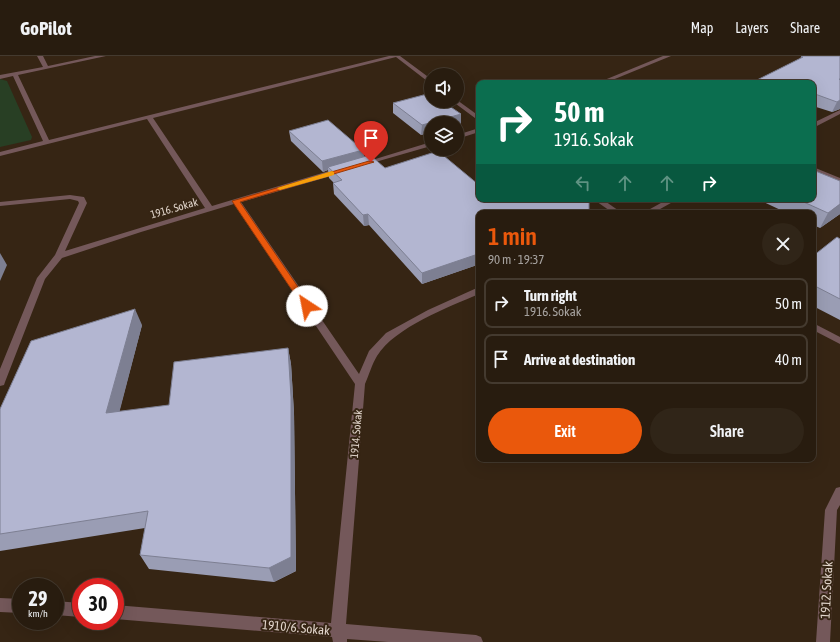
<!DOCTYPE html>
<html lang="en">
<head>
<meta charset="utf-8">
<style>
	:root { --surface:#281c0f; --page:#302518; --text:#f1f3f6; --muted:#a5a19e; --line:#443a2f; --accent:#ea580c }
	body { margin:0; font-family:"Asap Condensed",sans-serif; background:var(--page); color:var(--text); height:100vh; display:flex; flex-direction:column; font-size:15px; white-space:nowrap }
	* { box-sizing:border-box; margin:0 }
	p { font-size:13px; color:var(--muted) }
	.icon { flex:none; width:22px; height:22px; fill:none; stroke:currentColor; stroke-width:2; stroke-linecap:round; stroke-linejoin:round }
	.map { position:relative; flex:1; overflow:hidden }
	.panel { position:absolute; left:476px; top:154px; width:340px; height:252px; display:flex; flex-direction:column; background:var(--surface); border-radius:8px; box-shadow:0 4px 16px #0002,0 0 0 1px var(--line) }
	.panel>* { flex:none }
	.banner { position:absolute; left:476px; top:24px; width:340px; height:122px; border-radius:8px; box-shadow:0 4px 16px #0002,0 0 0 1px var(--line); background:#0b6e4f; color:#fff; overflow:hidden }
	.tools { position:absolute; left:424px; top:12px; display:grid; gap:8px }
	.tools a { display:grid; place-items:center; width:40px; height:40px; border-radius:50%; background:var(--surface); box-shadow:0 4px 16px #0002,0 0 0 1px var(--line); font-size:20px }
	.speed { position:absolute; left:12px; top:522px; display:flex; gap:8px; font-size:20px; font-weight:700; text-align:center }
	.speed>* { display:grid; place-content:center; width:52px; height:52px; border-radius:50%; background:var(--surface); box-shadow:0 4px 16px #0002,0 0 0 1px var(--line); line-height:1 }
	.speed small { font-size:10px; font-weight:400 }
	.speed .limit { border:6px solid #d22; background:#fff; color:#111 }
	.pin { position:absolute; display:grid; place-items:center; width:34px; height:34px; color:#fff; margin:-41px -17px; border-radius:50% 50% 50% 0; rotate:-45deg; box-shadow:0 0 4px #0007 }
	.pin .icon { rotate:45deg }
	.me { position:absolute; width:44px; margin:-22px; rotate:326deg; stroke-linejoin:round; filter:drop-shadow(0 0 3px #0008) }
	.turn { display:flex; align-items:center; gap:14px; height:84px; padding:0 12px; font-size:18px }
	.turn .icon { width:52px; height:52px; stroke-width:2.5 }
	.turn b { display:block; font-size:28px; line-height:34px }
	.lanes { display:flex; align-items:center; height:38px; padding:0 12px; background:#0003; justify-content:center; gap:20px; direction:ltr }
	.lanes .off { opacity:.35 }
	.round { display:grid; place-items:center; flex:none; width:42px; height:42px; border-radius:21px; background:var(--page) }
	.headline { display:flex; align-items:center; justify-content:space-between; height:68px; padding:0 12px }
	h1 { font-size:24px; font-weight:600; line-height:30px; color:var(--accent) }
	.button { display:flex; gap:8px; margin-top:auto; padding:8px 12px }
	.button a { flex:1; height:46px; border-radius:24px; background:var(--accent); color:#fff; font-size:16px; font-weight:600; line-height:46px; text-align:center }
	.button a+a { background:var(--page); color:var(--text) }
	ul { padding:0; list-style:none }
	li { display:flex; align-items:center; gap:12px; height:50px; margin:0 8px 6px; padding:0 4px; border:2px solid var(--line); border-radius:8px }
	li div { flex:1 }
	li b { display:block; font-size:15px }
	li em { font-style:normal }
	header { display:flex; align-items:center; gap:24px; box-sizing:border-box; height:56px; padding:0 20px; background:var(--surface); border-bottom:1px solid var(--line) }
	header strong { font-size:19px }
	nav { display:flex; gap:22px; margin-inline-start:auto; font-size:14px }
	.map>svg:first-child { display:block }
	.green { fill:#283f24 }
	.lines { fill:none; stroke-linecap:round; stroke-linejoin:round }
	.minor { fill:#74585a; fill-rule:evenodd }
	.wall { fill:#9a9db4 }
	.shaded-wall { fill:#7d7f92 }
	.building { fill:#b3b6d1; stroke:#7d7f92 }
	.route { fill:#ea580c; stroke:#983908 }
	.slow { fill:#f59e0b }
	.labels { text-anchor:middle; stroke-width:4; stroke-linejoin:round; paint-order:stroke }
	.street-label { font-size:11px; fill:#e1d5cb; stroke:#362514 }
	.near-street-label { font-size:13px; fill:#e1d5cb; stroke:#362514 }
</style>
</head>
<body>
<header>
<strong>GoPilot</strong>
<nav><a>Map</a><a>Layers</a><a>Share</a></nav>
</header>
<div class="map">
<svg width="840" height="586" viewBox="0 0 840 586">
	<rect width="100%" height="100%" fill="#362514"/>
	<!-- green -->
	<polygon class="green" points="0,23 7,25 32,81 31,84 0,91"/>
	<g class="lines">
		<!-- minor -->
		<g class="minor">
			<path d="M37 0H43L48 10 95 0H106L18 19 49 84 389 0H400L431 23V28L396 1 153 62 212 150 339 112H345V116L241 146 359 318 369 295 386 277 428 254 479 231V238C449 251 395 271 377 300 372 308 369 319 365 328L346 568 476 579 481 581 483 586H388L347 583V586H333L332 581 115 563V549L331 567 355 328 234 148 141 176 62 202 45 223 5 326 4 329 0 330V313L37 222 55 199 79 147 78 145 70 143 0 150V146L70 139 84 141 87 147 65 195 205 152 147 63 0 100V96L43 85 13 20 0 23V19L43 11Z"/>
			<polygon points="663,0 671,0 605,27 597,27"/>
			<polygon points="457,44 479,60 479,65 452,45 457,45"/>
			<polygon points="840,54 840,58 813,72 813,67"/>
			<polygon points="479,72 479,76 457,83 457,79"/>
			<polygon points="431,86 431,90 365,109 361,109 359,108"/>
			<polygon points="813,111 840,122 840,127 813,116"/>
			<polygon points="593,143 602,143 622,157 613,157"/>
			<polygon points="668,143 678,143 653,157 643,157"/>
			<polygon points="813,267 840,281 840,288 813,274"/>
			<polygon points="840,431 840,449 837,454 830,586 816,586 825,454 836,432"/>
			<polygon points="0,542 21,543 21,557 0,556"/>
			<polygon points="55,545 81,547 81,561 55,559"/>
		</g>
	</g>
	<!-- wall -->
	<g class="wall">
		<polygon points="840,0 840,53 832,56 813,50 813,27 800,3 801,1"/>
		<polygon points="393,47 461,58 461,68 457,69 457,67 431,67 431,76 421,79 393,57"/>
		<polygon points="289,75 363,94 364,101 477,207 477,209 422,228 369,169 364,170 334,138 333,127 334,127 329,122 328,114 323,116 291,85"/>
		<polygon points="757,143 813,143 840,158 820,172 813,169 813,157 787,157"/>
		<polygon points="840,183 840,264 813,250 813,200"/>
		<polygon points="142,269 119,356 169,349 288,292 291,308 294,357 296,515 274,526 149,513 140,499 145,472 0,495 0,353"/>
	</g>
	<!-- shaded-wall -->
	<g class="shaded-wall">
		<polygon points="840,44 840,53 832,56 837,46"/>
		<polygon points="461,58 461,68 457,69 457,67 431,67 431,76 421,79 422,69"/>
		<polygon points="363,94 364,104 328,111 328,114 323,116 322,105"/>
		<polygon points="840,148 840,158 820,172 828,157"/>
		<polygon points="368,158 369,169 364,170 363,159"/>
		<polygon points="479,196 479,207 477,207 477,209 422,228 422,217"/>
		<polygon points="0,197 7,209 0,225"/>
		<polygon points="135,253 142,269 115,373 106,357"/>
		<polygon points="288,292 291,308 294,357 296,515 274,526 269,512"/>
	</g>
	<!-- building -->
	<g class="building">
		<polygon points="802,0 840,0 840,23 839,23 840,24 840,44 837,46 815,38 813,39 813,27 751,27 803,1 801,1"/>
		<polygon points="431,37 431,45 442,45 461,58 422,69 393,47"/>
		<polygon points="328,64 363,94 322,105 289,75"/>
		<polygon points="438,95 479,129 479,143 589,143 589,155 584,157 479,157 479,196 477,196 478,198 422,217 368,158 363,159 333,127 342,124 328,111 370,99 385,112"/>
		<polygon points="813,114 840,125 840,148 828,157 797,143 813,143"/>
		<polygon points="837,181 840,183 840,243 813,229 813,200"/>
		<polygon points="135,253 106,357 169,349 174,306 288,292 291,341 291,501 269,512 140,499 148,455 0,478 0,353 31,285"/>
	</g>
	<!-- route -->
	<polygon class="route" points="369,105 374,106 240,146 311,250 310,252 304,252 232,145"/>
	<!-- slow -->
	<polygon class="slow" points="332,115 334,116 334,119 280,134 277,132"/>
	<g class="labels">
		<!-- street labels -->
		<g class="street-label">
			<text transform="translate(174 152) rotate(-16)" y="4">1916. Sokak</text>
			<text transform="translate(356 378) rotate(-85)" y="4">1914. Sokak</text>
		</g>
		<!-- near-street labels -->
		<g class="near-street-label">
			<text transform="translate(826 534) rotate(-87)" y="5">1912. Sokak</text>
			<text transform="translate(296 571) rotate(5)" y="5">1910/6. Sokak</text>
		</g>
	</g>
</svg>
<div class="tools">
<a><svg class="icon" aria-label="sound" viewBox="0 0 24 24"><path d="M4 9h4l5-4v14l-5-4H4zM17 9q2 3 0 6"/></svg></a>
<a><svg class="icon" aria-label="layers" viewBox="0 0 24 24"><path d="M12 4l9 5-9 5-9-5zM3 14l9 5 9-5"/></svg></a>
</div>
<div class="speed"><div>29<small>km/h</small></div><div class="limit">30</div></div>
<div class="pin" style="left:371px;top:106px;background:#d93025"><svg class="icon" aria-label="arrive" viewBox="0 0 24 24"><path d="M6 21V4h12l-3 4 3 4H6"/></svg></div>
<svg class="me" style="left:307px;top:250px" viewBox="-20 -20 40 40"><circle r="19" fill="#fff"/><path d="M0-13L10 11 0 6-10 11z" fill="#ea580c"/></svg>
<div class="banner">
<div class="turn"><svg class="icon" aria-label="right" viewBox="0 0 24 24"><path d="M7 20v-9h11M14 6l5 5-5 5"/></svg><div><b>50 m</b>1916. Sokak</div></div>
<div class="lanes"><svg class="icon off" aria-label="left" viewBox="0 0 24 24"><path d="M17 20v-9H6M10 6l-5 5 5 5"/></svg><svg class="icon off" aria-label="ahead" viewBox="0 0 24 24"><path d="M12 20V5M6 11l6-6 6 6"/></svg><svg class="icon off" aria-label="ahead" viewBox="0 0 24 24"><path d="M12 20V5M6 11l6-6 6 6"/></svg><svg class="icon" aria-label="right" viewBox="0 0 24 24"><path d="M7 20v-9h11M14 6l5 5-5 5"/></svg></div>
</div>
<section class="panel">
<div class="headline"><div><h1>1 min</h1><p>90 m · 19:37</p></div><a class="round"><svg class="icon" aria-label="close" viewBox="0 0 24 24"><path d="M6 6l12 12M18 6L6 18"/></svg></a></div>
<ul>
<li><svg class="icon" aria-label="right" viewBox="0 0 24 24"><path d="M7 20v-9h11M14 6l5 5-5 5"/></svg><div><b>Turn right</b><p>1916. Sokak</p></div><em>50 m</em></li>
<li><svg class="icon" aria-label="arrive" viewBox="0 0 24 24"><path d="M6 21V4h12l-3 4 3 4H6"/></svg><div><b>Arrive at destination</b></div><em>40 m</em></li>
</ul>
<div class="button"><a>Exit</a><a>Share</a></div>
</section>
</div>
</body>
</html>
